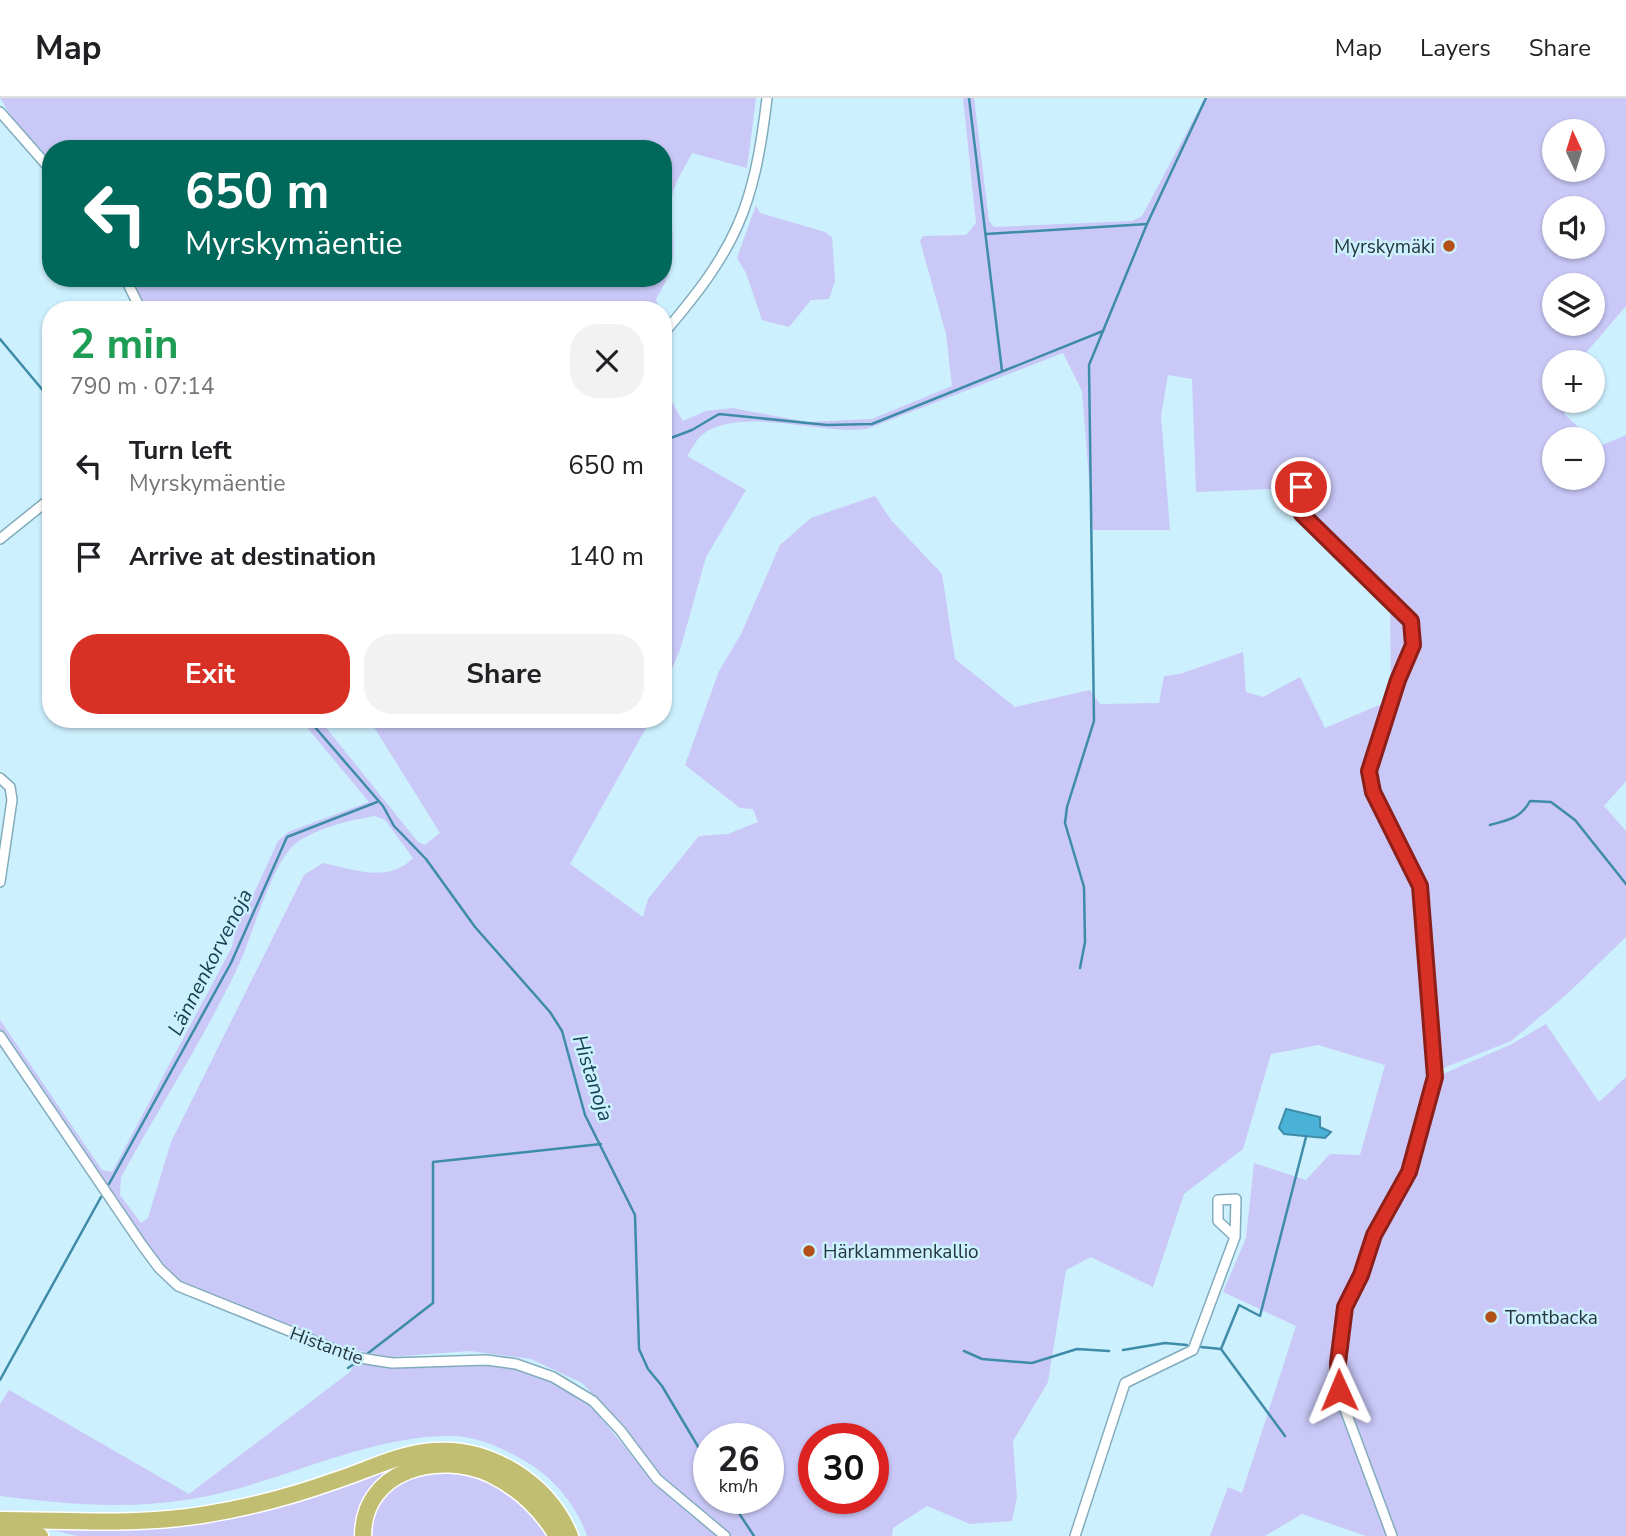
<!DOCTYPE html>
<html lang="en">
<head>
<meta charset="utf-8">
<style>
	:root { --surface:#fff; --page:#f2f2f2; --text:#202124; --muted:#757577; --line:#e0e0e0; --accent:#d93025 }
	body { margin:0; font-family:"Nunito Sans",sans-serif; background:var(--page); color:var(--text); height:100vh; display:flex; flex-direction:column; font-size:26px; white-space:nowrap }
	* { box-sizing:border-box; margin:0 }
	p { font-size:23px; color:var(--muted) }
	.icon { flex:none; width:38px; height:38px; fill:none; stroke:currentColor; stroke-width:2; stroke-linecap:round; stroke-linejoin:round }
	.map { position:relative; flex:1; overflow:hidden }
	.details { position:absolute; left:42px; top:203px; width:630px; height:427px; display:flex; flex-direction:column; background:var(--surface); border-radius:28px; box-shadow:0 2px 5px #0004 }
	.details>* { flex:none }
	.hud { position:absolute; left:42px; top:42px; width:630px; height:147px; border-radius:28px; box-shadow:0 2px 5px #0004; background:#00695c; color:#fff; overflow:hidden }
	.needle { width:46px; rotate:356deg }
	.tools { position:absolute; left:1542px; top:21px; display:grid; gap:14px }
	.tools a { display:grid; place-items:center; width:63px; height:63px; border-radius:50%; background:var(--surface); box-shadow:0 2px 5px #0004; font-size:35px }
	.speed { position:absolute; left:693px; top:1325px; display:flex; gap:14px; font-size:35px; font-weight:700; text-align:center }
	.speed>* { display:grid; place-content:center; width:91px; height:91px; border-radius:50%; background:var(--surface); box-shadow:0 2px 5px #0004; line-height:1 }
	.speed small { font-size:18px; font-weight:400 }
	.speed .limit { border:10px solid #d22; background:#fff; color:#111 }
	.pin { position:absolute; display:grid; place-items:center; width:60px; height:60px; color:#fff; margin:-30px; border:4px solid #fff; border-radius:50%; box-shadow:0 2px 7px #0007 }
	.me { position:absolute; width:77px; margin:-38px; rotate:359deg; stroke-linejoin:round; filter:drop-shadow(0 0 5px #0008) }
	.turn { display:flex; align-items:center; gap:24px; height:147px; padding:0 28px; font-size:32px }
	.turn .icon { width:91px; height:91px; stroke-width:2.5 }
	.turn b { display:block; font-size:49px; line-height:60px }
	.round { display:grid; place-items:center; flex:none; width:74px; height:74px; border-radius:28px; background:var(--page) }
	.headline { display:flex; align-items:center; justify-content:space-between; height:119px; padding:0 28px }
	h1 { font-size:42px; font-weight:700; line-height:52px; color:#1e9e55 }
	.button { display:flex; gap:14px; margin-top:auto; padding:14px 28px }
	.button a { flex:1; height:80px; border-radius:28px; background:var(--accent); color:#fff; font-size:28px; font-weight:700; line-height:80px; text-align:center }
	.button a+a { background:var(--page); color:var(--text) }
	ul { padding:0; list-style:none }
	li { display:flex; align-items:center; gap:21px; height:91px; padding:0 28px }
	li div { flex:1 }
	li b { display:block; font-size:26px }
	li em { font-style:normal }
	header { display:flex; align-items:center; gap:42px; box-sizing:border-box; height:98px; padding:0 35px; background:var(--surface); border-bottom:2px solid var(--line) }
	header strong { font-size:33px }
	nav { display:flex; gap:38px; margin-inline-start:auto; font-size:24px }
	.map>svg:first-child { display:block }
	.green { fill:#c9c8f7; fill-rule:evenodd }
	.water { fill:#4ab1d7; stroke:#3f8ca9; stroke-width:2 }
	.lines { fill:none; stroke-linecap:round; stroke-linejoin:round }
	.stream { stroke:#3f8ca9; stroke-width:2.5 }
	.minor-casing { stroke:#82acbd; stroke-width:12 }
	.motorway-casing { stroke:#fff; stroke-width:19 }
	.minor { stroke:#fff; stroke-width:9 }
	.motorway { stroke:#c1bd71; stroke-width:16 }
	.route-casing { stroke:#8d1f18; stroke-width:18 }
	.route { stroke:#d93025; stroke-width:12 }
	.poi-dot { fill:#b35017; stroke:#cdf0fe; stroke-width:2.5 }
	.labels { text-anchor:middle; stroke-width:5; stroke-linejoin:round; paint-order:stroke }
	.poi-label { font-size:19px; fill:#26373e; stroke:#cdf0fe; text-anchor:start }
	.street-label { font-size:19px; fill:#26373e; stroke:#cdf0fe }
	.water-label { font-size:21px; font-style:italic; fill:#154152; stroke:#cdf0fe }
</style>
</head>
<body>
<header>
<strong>Map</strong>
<nav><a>Map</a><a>Layers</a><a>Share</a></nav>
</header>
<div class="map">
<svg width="1626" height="1438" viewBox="0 0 1626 1438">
	<rect width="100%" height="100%" fill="#cdf0fe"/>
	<!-- green -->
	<g class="green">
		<path d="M0 0H756L747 70 692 55C686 68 673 86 672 100 669 146 684 155 656 201L659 212H147L131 180H663V51H51V62L18 29Z"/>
		<path d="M963 0H974L989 123 994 129 1132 123 1142 118 1205 0H1626V208L1578 264H1554V303H1560L1565 317 1600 348 1626 337V683L1604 708 1626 733V839L1566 897 1511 943 1436 973V979L1512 946 1546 926 1599 1004 1626 979V1438H1366L1302 1416 1265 1438H1210L1228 1389 1242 1395 1296 1228 1223 1194 1246 1140 1254 1065 1306 1082 1330 1056 1360 1057 1385 967 1318 947 1271 956 1243 1051 1184 1096 1153 1189 1091 1159 1066 1172 1048 1284 1013 1343 1017 1399 1012 1423 970 1426 927 1408 893 1430 892 1438H731L711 1418 664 1383 624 1328 582 1285 531 1261 470 1253 390 1259 332 1247 186 1188 162 1168 142 1141 0 934V922L102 1072 112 1074 232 849 239 815 254 795 278 743 288 734 369 704 300 621H319L418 744 425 747 440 735 369 621H651L570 766 643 819 648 801 699 738 728 736 758 724 753 711 740 710 685 667 719 573 741 536 780 447 811 420 875 398 891 422 942 476 955 561 1015 609 1090 592 1100 606 1159 605 1164 578 1180 576 1243 554 1246 594 1263 599 1300 579 1325 630 1391 602 1390 503 1302 416 1301 390 1196 394 1192 281 1168 277 1161 318 1170 432H1093L1082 293 1063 255 867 331C821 337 738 307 702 337 696 342 691 352 687 358L746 392 706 459 680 552 663 591V289L683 323 706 313 732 310 807 324 872 321 952 288 946 236 920 143 923 138 966 137 976 125ZM1554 33H1592V72H1554ZM1554 110H1592V149H1554ZM1554 187H1592V226H1554ZM1554 341H1592V380H1554ZM375 718 385 722 413 760C388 786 353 771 323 765L304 777 171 1044 148 1120 141 1125 120 1097 121 1079C159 1010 203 942 237 871 252 840 271 766 295 746 316 730 350 722 375 718ZM709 1340H768V1400H709ZM814 1340H873V1400H814Z"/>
		<polygon points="756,107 760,115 825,134 832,139 835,183 829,201 811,202 789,229 762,222 746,175 737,160"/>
		<path d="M355 1264 375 1268 480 1267 514 1270 551 1283 591 1308 657 1388 718 1438H587C578 1410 554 1380 528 1365 507 1352 480 1339 454 1338 366 1336 275 1388 191 1401 126 1412 65 1406 0 1398V1306L9 1292 189 1396 350 1274Z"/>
		<polygon points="397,1364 499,1376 400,1370 359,1438 78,1438 34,1428 141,1427"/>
		<polygon points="464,1371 514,1394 551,1438 367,1438 374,1407 412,1373"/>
	</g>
	<!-- water -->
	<polygon class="water" points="1286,1011 1320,1019 1320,1029 1331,1034 1325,1040 1284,1036 1279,1030"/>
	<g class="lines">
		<!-- stream -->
		<g class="stream">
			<polyline points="969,0 1002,273"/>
			<polyline points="986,136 1147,126"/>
			<polyline points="0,241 51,302"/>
			<polyline points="663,343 692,332 719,316 827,327 872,326 1103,233"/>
			<polyline points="308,621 383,708 394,728 426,761 475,829 550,914 562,933 585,1017 635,1117 639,1251 648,1271 662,1288 709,1367"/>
			<path d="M1490 727C1508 722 1521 720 1530 703L1551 704 1575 722 1626 786"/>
			<polyline points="1080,870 1085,844 1084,789 1065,725 1067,709 1094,623 1089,267 1147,126 1206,0"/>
			<polyline points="109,1086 231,865 287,739 377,704"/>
			<polyline points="1201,1249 1221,1251 1239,1207 1260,1218 1306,1039"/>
			<polyline points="1221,1251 1285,1338"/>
			<polyline points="1123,1252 1165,1245 1187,1247"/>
			<polyline points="964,1253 982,1261 1032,1265 1077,1251 1109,1253"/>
			<polyline points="367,1256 433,1205 433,1064 601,1046"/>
			<polyline points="348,1270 354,1266"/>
			<polyline points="0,1282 101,1099"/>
			<polyline points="729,1400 754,1438"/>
		</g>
		<!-- minor casing -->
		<g class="minor-casing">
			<g id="minor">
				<polyline points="0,14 51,72"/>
				<polyline points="125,180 141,212"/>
				<path d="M663 236C736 151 754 111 767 0"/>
				<polyline points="1301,389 1302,416 1411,523 1413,547 1398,582 1369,673 1373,694 1420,788 1435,979 1409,1074 1374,1137 1361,1177 1347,1202 1337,1265 1343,1306 1392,1438"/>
				<polyline points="0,441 51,400"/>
				<polyline points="0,680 10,689 12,702 0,784"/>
				<polyline points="0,938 142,1147 159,1170 178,1188 354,1259 392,1265 487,1262 516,1266 553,1279 593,1303 620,1332 657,1381 725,1438"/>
				<polyline points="1075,1438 1125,1285 1193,1252 1235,1139 1236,1101 1218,1102 1218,1123 1235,1139"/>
			</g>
		</g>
		<!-- motorway casing -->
		<g class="motorway-casing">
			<g id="motorway">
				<path d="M0 1422C69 1422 139 1428 208 1416 251 1409 295 1397 337 1382 368 1372 400 1355 434 1353 491 1349 548 1385 570 1438"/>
				<polyline points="0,1430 40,1438"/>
				<path d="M363 1438C363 1371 439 1353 490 1376 519 1390 541 1411 557 1438"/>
			</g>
		</g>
		<!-- minor -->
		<use href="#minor" class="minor"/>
		<!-- motorway -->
		<use href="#motorway" class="motorway"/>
	</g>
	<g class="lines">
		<!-- route casing -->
		<g class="route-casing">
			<polyline id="route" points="1301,389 1302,416 1411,523 1413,547 1398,582 1369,673 1373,694 1420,788 1435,979 1409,1074 1374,1137 1361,1177 1345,1209 1338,1265 1339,1292"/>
		</g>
		<!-- route -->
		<use href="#route" class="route"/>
	</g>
	<!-- markers -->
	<g class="poi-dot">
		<circle cx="1449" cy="148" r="7"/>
		<circle cx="809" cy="1153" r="7"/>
		<circle cx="1491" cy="1219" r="7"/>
	</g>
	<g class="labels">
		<!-- poi labels -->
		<g class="poi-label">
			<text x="1435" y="155" text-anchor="end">Myrskymäki</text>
			<text x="823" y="1160">Härklammenkallio</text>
			<text x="1505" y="1226">Tomtbacka</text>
		</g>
		<!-- street labels -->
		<g class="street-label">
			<text transform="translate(327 1247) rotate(20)" y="7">Histantie</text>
		</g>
		<!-- water labels -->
		<g class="water-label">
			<text transform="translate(210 864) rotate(-63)" y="7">Lännenkorvenoja</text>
			<text transform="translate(593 980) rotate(72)" y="7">Histanoja</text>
		</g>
	</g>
</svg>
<div class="tools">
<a><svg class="needle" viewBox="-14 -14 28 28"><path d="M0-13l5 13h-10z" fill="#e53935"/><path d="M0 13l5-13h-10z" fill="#757577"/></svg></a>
<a><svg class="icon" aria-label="sound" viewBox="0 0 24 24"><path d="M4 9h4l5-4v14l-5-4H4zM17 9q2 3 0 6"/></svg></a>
<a><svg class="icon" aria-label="layers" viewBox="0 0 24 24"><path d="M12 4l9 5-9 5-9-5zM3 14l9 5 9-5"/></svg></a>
<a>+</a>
<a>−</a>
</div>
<div class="speed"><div>26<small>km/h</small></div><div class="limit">30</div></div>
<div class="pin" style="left:1301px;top:389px;background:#d93025"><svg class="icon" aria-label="arrive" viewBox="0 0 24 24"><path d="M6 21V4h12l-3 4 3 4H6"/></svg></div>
<svg class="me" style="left:1339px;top:1292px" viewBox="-20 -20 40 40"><path d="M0-17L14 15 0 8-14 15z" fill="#d93025" stroke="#fff" stroke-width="4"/></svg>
<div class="hud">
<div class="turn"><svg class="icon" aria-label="left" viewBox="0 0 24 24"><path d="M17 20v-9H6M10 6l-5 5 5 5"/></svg><div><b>650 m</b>Myrskymäentie</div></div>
</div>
<section class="details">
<div class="headline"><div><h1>2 min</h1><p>790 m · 07:14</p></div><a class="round"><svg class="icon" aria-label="close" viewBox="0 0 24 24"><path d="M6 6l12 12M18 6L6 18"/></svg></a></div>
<ul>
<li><svg class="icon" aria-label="left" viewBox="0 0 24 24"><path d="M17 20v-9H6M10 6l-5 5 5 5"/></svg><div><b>Turn left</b><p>Myrskymäentie</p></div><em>650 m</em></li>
<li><svg class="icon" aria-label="arrive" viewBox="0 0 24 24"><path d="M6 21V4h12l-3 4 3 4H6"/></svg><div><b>Arrive at destination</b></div><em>140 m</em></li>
</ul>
<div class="button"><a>Exit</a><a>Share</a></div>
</section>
</div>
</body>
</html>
